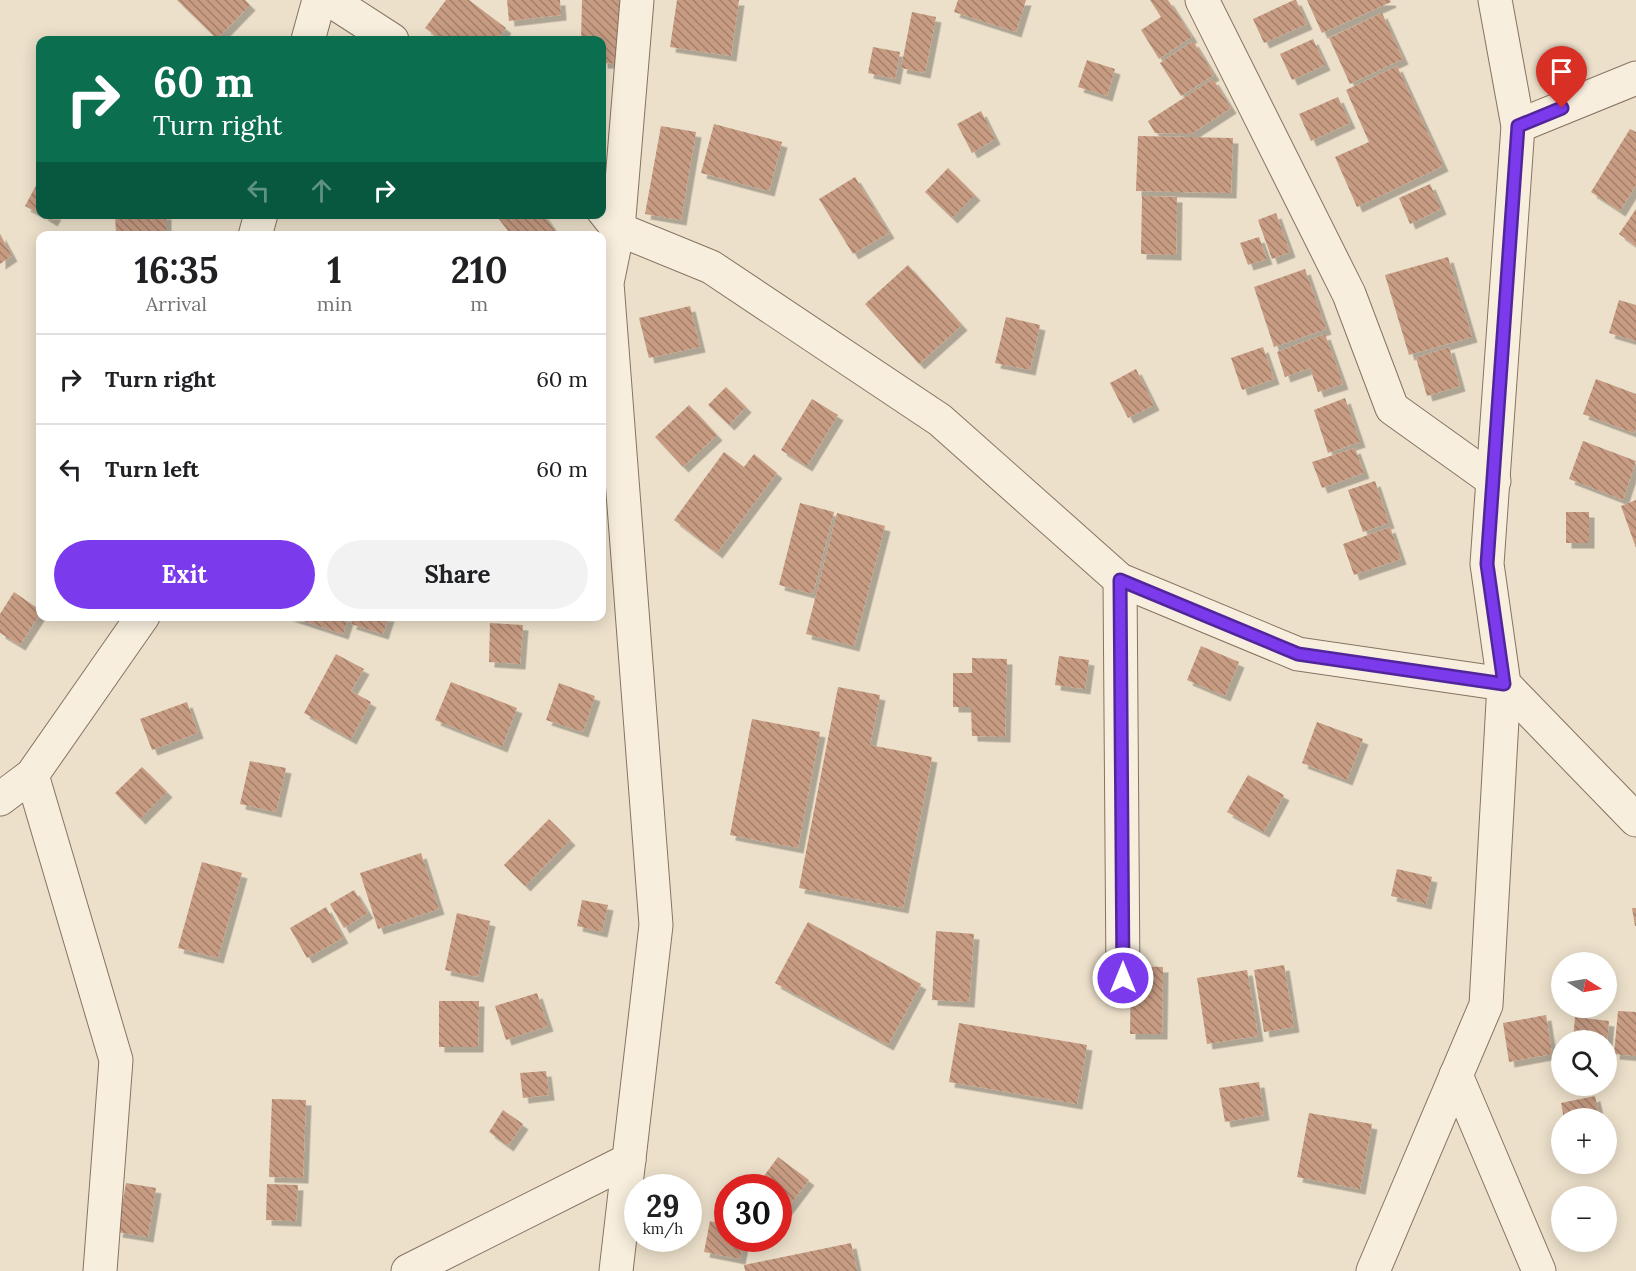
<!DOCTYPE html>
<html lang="en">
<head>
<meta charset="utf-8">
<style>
	:root { --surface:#fff; --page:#f2f2f2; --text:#202124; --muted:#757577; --line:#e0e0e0; --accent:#7c3aed }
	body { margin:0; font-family:Lora,serif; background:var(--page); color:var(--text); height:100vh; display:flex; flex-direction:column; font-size:22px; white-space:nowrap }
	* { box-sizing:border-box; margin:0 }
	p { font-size:20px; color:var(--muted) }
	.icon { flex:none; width:33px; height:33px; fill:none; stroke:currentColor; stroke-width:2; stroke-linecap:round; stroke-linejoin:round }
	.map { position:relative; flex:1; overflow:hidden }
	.drawer { position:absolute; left:36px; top:231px; width:570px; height:390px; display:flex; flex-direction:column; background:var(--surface); border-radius:12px; box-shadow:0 3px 15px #0003 }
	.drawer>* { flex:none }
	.banner { position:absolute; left:36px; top:36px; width:570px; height:183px; border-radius:12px; box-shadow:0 3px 15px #0003; background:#0b6e4f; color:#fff; overflow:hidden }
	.needle { width:39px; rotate:101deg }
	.tools { position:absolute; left:1551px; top:952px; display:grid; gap:12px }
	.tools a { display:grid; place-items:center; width:66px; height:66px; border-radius:50%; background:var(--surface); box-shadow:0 3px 15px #0003; font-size:30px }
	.speed { position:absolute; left:624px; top:1174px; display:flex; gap:12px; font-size:30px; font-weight:700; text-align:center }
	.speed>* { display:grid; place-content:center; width:78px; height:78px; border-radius:50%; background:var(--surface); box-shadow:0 3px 15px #0003; line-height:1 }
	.speed small { font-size:15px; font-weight:400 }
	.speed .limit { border:9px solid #d22; background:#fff; color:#111 }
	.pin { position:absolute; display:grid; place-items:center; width:51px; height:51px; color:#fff; margin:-62px -26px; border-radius:50% 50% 50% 0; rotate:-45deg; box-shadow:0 0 6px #0007 }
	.pin .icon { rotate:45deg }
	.me { position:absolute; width:66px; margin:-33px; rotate:0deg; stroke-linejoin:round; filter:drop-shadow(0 0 4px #0008) }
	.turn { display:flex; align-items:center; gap:21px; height:126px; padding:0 18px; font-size:27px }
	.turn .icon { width:78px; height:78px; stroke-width:2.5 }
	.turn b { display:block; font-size:42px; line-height:51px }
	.lanes { display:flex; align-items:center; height:57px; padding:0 18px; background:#0003; justify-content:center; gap:30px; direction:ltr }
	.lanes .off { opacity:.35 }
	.eta { display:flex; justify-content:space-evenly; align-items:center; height:102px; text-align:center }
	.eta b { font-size:36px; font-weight:800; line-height:42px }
	.button { display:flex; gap:12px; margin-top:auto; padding:12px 18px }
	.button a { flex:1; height:69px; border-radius:36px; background:var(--accent); color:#fff; font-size:24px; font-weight:800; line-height:69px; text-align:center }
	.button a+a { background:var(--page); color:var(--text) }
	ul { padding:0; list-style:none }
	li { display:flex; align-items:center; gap:18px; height:90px; padding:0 18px; border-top:2px solid var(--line) }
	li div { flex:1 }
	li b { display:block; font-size:22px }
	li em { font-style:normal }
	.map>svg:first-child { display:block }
	.building { fill:url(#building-back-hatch); filter:url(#shadow) }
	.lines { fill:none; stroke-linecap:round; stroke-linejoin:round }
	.minor-casing { stroke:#877360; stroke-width:35 }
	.minor { stroke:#f7eedd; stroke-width:33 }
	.route-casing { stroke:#51269a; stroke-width:15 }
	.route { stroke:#7c3aed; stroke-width:10 }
</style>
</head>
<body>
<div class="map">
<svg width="1636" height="1271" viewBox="0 0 1636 1271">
	<defs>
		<pattern id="building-back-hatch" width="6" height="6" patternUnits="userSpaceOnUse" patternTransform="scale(1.5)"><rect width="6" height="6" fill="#c79c83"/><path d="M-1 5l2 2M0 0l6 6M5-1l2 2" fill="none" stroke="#a37f6b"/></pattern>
		<filter id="shadow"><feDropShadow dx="5.5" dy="5.5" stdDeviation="0" flood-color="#0004"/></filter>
	</defs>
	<rect width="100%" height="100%" fill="#ece0ca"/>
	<!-- building -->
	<g class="building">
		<polygon points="177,0 245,0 250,5 217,39"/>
		<polygon points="446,0 469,0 506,28 497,40 442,40 425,28"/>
		<polygon points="507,0 560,0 561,15 509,21"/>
		<polygon points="582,0 622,0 621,64 602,63 602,40 581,40"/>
		<polygon points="677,0 739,0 731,56 670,47"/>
		<polygon points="958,0 1026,0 1016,32 954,12"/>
		<polygon points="1150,0 1168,0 1192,37 1159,59 1141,30 1161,17"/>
		<polygon points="1294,0 1296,0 1307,24 1264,43 1253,19"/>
		<polygon points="1307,0 1390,0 1391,2 1322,33"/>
		<polygon points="912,12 936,17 925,73 901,68"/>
		<polygon points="1382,13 1403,59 1350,84 1329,38"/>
		<polygon points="1313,39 1325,65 1292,80 1280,54"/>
		<polygon points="1193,41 1214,75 1181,96 1160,63"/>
		<polygon points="873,47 900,52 895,79 868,73"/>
		<polygon points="1087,60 1115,69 1107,96 1078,87"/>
		<polygon points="1397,66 1443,166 1357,207 1335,157 1369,142 1346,90"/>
		<polygon points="1213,79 1231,108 1191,134 1155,133 1148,121"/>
		<polygon points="1338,97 1350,123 1311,141 1299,114"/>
		<polygon points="981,111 995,139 972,153 957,124"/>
		<polygon points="714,124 782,142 769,191 701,173"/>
		<polygon points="661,126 696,132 681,220 645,214"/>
		<polygon points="1630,129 1636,132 1636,185 1620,211 1591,192"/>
		<polygon points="1138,136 1233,138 1231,193 1136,191"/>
		<polygon points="948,168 975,195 952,218 925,192"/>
		<polygon points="855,177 889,233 853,254 819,199"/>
		<polygon points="40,178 40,214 25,206"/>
		<polygon points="1430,184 1441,209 1410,224 1399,198"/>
		<polygon points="1142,196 1177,197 1176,255 1141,254"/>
		<polygon points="1636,209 1636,246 1619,234"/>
		<polygon points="1276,213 1290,252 1272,259 1258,220"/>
		<polygon points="41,214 56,214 52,221"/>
		<polygon points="115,214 166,214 166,232 116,234"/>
		<polygon points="495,214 543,214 559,236 512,236"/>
		<polygon points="0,234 12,256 0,264"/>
		<polygon points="1259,237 1267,259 1248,265 1240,243"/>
		<polygon points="1448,257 1472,337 1409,355 1385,275"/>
		<polygon points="908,265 962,325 919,364 865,304"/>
		<polygon points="1305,269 1326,329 1274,347 1254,287"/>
		<polygon points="1619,300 1636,305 1636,341 1609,333"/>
		<polygon points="690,306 700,347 649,358 639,318"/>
		<polygon points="1006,317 1040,325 1030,370 995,363"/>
		<polygon points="1325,334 1343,384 1318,392 1310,368 1285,377 1277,352"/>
		<polygon points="1263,347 1274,379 1242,390 1231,358"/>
		<polygon points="1449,347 1460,386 1427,396 1416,358"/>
		<polygon points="1136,369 1154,405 1128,418 1110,383"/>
		<polygon points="1596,379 1636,394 1636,428 1634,433 1583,414"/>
		<polygon points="726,387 746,407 729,425 708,405"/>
		<polygon points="1345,398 1360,442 1328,453 1314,410"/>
		<polygon points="812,399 838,415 807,466 781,450"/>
		<polygon points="689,405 717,435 683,467 655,437"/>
		<polygon points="1583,441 1636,461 1623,500 1569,479"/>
		<polygon points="1355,448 1364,473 1322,488 1312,462"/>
		<polygon points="724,452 744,467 754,454 777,473 717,553 674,520"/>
		<polygon points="1375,481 1389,523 1363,532 1348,490"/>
		<polygon points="1636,500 1636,548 1621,506"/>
		<polygon points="800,503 834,512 813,594 779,585"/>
		<rect x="1566" y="512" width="23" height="31"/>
		<polygon points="837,513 885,526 854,646 806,634"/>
		<polygon points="1390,527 1401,559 1354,575 1343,544"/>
		<polygon points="14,592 40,610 40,614 20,645 0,633 0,614"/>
		<polygon points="288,616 349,616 343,634"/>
		<polygon points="353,616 389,616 383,634 351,624"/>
		<polygon points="490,623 523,625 520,664 489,662"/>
		<polygon points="1201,646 1239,662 1225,696 1187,680"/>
		<polygon points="336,654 364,669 351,691 371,702 351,739 304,713"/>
		<polygon points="1059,656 1089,660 1085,689 1055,685"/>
		<polygon points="972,658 1007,659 1005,737 972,736 971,707 953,707 953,673 972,673"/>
		<polygon points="451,682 517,708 502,747 435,720"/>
		<polygon points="559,683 595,696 583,732 546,720"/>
		<polygon points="838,687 880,695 870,745 932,757 903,908 799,888"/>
		<polygon points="187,702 198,733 152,750 140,719"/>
		<polygon points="752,719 820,732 798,848 730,835"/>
		<polygon points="1317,722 1363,739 1347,780 1302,763"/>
		<polygon points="250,761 286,768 276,812 240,804"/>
		<polygon points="142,767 167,792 140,819 115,793"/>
		<polygon points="1248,775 1284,795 1264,832 1227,812"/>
		<polygon points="549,819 570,840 525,886 504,865"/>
		<polygon points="421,853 439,909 378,929 360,873"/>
		<polygon points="202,862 242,873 218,958 178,948"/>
		<polygon points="1397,869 1432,877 1426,904 1391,896"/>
		<polygon points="354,890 368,913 344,928 330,904"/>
		<polygon points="582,900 608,905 602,932 577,926"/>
		<polygon points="326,907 343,938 307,958 290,928"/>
		<polygon points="1632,908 1636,908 1636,926 1635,926"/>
		<polygon points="457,913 490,921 478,977 445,970"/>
		<polygon points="808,922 921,984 888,1045 775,983"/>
		<polygon points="936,931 974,934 969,1002 932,1000"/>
		<polygon points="1284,965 1294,1027 1264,1032 1254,970"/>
		<polygon points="1131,966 1163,967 1162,1034 1130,1034"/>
		<polygon points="1247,970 1258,1036 1207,1044 1197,978"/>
		<polygon points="537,993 548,1026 506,1040 495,1006"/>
		<polygon points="439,1001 479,1001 478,1047 439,1047"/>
		<polygon points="1618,1011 1636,1012 1636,1056 1614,1054"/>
		<polygon points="1546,1015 1552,1054 1509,1062 1503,1023"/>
		<polygon points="1575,1017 1609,1021 1607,1041 1573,1041"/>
		<polygon points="959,1023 1087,1045 1077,1104 949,1082"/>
		<polygon points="546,1071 549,1095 523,1098 520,1073"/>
		<polygon points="1259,1082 1264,1115 1225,1122 1219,1088"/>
		<polygon points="1595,1096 1600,1119 1564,1119 1561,1103"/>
		<polygon points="272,1099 306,1100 303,1178 269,1177"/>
		<polygon points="503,1110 523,1124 508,1146 489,1132"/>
		<polygon points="1309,1113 1372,1124 1360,1189 1297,1177"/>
		<polygon points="778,1157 809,1180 778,1221 778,1188 755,1188"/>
		<polygon points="126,1183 156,1188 148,1237 117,1232"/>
		<polygon points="267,1184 298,1185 296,1221 266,1220"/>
		<polygon points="710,1221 728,1225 728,1239 744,1239 740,1259 704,1252"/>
		<polygon points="851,1243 857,1271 745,1271 744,1265"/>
	</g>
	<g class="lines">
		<!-- minor casing -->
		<g class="minor-casing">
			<g id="minor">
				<polyline points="330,0 392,40"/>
				<polyline points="1202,0 1349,294 1392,408 1494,481"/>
				<polyline points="1495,0 1518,126 1487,564 1504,684 1636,820"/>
				<polyline points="308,40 319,0"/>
				<polyline points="1518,126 1636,78"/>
				<polyline points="602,209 618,229 711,267 940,420 1120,580 1298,654 1504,684 1486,1005 1373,1271"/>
				<polyline points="255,236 261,214"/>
				<polyline points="1120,580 1123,978"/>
				<polyline points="32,775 116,1060 100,1271"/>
				<polyline points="0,799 32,775 143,616"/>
				<polyline points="1456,1075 1539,1271"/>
				<polyline points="408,1271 629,1160"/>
				<polyline points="616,1271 656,925 607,283 618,229 637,0"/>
			</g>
		</g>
		<!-- minor -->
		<use href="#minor" class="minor"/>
	</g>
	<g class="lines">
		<!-- route casing -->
		<g class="route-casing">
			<polyline id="route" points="1123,978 1120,580 1298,654 1504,684 1487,564 1518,126 1562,108"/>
		</g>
		<!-- route -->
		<use href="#route" class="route"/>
	</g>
</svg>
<div class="tools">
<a><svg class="needle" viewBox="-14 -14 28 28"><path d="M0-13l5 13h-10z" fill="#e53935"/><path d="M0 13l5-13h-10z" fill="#757577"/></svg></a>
<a><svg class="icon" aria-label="search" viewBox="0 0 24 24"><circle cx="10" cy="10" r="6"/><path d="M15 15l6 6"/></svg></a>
<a>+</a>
<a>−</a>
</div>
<div class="speed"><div>29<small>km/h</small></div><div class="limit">30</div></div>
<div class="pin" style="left:1562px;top:108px;background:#d93025"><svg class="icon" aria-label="arrive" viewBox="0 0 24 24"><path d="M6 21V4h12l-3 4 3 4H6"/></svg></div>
<svg class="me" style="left:1123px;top:978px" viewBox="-20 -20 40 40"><circle r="17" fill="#7c3aed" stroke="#fff" stroke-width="3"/><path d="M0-11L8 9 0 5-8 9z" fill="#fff"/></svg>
<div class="banner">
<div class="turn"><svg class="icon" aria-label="right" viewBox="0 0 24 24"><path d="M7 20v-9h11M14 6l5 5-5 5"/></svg><div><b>60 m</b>Turn right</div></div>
<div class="lanes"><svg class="icon off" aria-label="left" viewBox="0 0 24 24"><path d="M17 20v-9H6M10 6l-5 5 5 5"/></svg><svg class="icon off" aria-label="ahead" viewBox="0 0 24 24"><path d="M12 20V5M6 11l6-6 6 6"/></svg><svg class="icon" aria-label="right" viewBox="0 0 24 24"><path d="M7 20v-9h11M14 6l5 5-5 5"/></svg></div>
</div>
<section class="drawer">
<div class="eta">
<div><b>16:35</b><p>Arrival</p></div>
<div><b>1</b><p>min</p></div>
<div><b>210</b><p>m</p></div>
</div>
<ul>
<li><svg class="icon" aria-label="right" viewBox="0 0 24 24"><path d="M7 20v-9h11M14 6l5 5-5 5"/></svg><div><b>Turn right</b></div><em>60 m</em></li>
<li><svg class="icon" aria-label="left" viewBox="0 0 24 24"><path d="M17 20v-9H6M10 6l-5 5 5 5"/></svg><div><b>Turn left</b></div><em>60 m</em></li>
</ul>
<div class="button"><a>Exit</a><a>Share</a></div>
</section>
</div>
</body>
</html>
